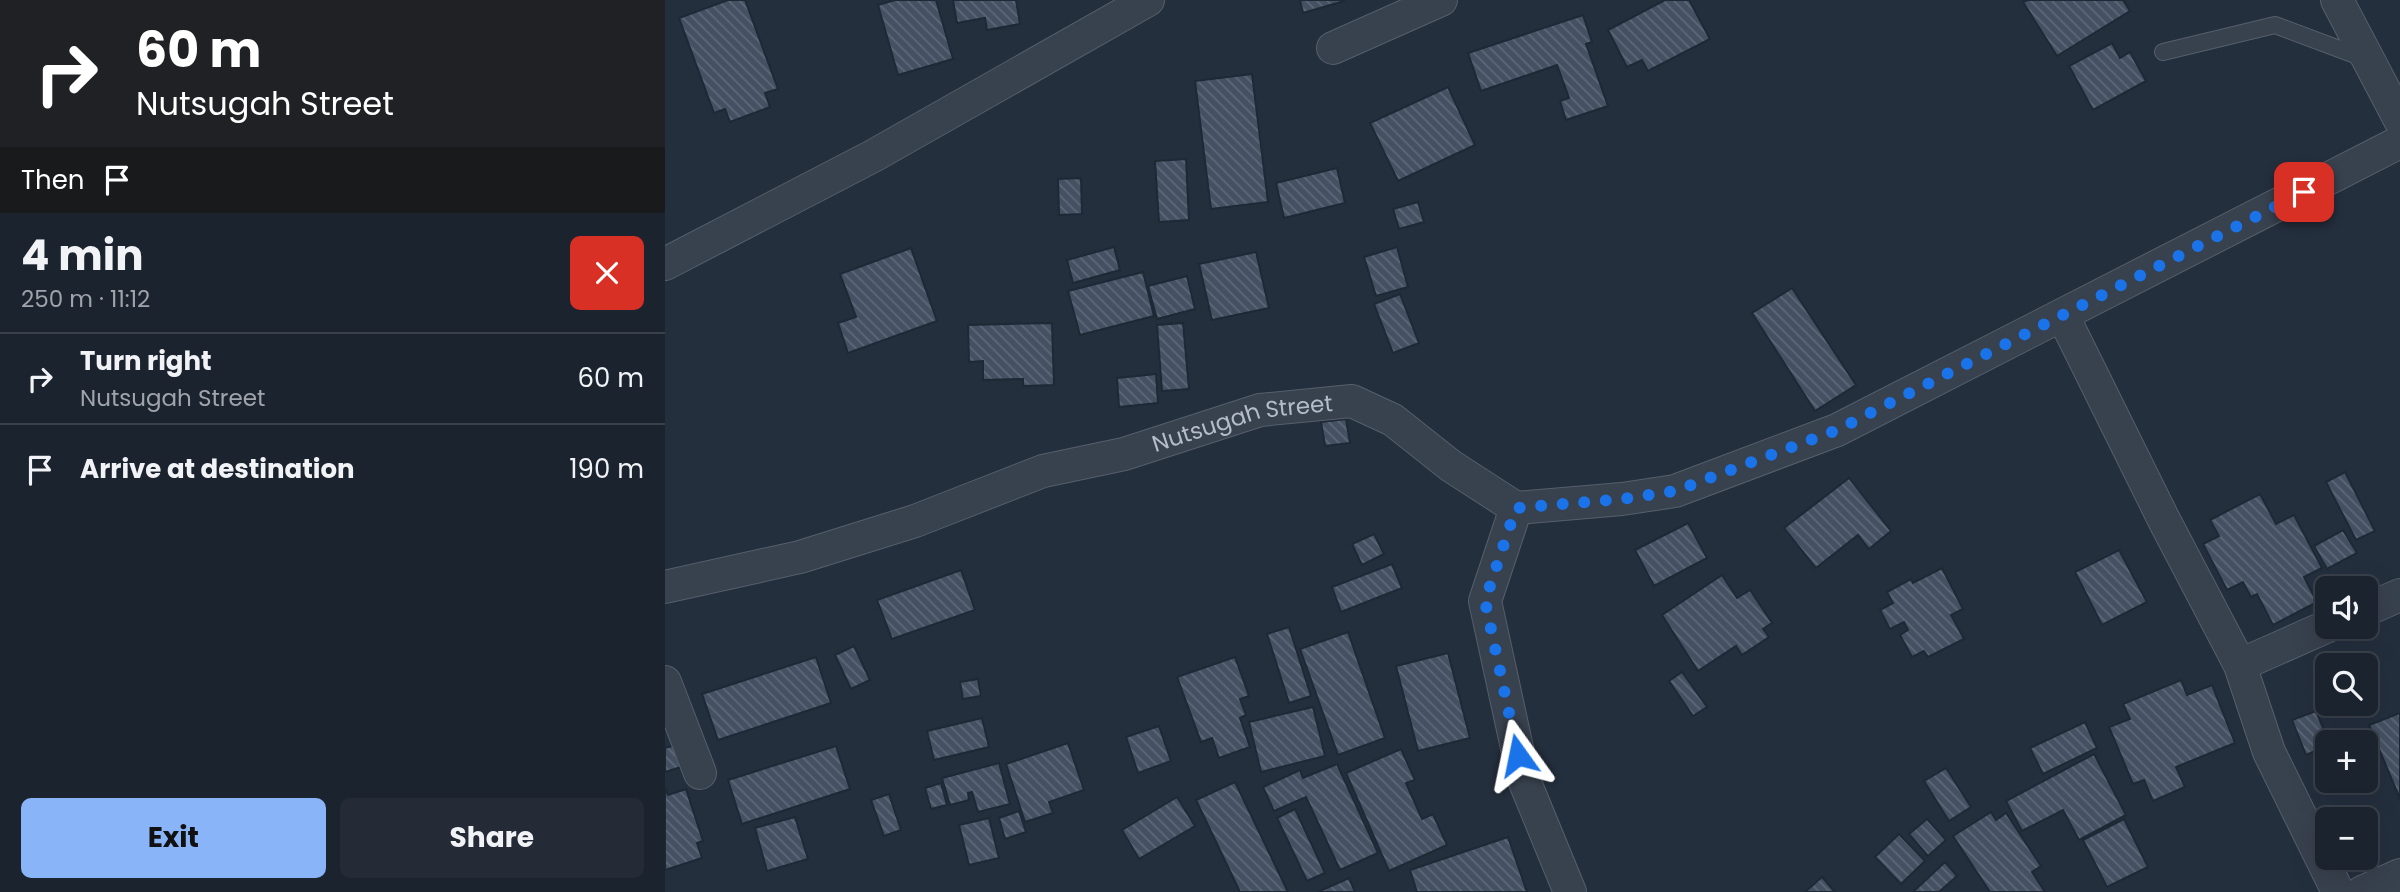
<!DOCTYPE html>
<html lang="en">
<head>
<meta charset="utf-8">
<style>
	:root { --surface:#1b232e; --page:#242b36; --text:#f1f3f6; --muted:#a0a4aa; --line:#39404a; --accent:#8ab4f8 }
	body { margin:0; font-family:Poppins,sans-serif; background:var(--page); color:var(--text); height:100vh; display:flex; flex-direction:column; font-size:26px; white-space:nowrap }
	* { box-sizing:border-box; margin:0 }
	p { font-size:23px; color:var(--muted) }
	.icon { flex:none; width:38px; height:38px; fill:none; stroke:currentColor; stroke-width:2; stroke-linecap:round; stroke-linejoin:round }
	.map { position:relative; flex:1; overflow:hidden }
	.drawer { display:flex; flex-direction:column; background:var(--surface); width:665px }
	.drawer>* { flex:none }
	.guide { background:#202124; color:#fff; overflow:hidden }
	.controls { position:absolute; left:1650px; top:576px; display:grid; gap:14px }
	.controls a { display:grid; place-items:center; width:63px; height:63px; border-radius:10px; background:var(--surface); box-shadow:0 7px 28px #0002,0 0 0 2px var(--line); font-size:35px }
	.pin { position:absolute; display:grid; place-items:center; width:60px; height:60px; color:#fff; margin:-30px; border-radius:14px; box-shadow:0 4px 10px #0006 }
	.me { position:absolute; width:77px; margin:-38px; rotate:348deg; stroke-linejoin:round; filter:drop-shadow(0 0 5px #0008) }
	.turn { display:flex; align-items:center; gap:24px; height:147px; padding:0 21px; font-size:32px }
	.turn .icon { width:91px; height:91px; stroke-width:2.5 }
	.turn b { display:block; font-size:49px; line-height:60px }
	.then { display:flex; align-items:center; height:66px; padding:0 21px; background:#0003; gap:14px; font-size:26px }
	.round { display:grid; place-items:center; flex:none; width:74px; height:74px; border-radius:10px; background:var(--page) }
	.overview { display:flex; align-items:center; justify-content:space-between; height:119px; padding:0 21px }
	h1 { font-size:42px; font-weight:700; line-height:52px }
	.primary-button { display:flex; gap:14px; margin-top:auto; padding:14px 21px }
	.primary-button a { flex:1; height:80px; border-radius:10px; background:var(--accent); color:#111; font-size:28px; font-weight:700; line-height:80px; text-align:center }
	.primary-button a+a { background:var(--page); color:var(--text) }
	ul { padding:0; list-style:none }
	li { display:flex; align-items:center; gap:21px; height:91px; padding:0 21px; border-top:2px solid var(--line) }
	li div { flex:1 }
	li b { display:block; font-size:26px }
	li em { font-style:normal }
	main { display:flex; flex:1; min-height:0 }
	.map>svg:first-child { display:block }
	.building { fill:url(#building-back-hatch); stroke:#1f2835; stroke-width:2 }
	.lines { fill:none; stroke-linecap:round; stroke-linejoin:round }
	.service-casing { stroke:#565f6c; stroke-width:18 }
	.minor-casing { stroke:#565f6c; stroke-width:34 }
	.service { stroke:#38414e; stroke-width:16 }
	.minor { stroke:#38414e; stroke-width:32 }
	.route { stroke:#1a73e8; stroke-width:12; stroke-dasharray:0 21.6 }
	.labels { text-anchor:middle; stroke-width:5; stroke-linejoin:round; paint-order:stroke }
	.street-label { font-size:23px; fill:#b4bcc9; stroke:#1d2633 }
</style>
</head>
<body>
<main>
<section class="drawer">
<div class="guide">
<div class="turn"><svg class="icon" aria-label="right" viewBox="0 0 24 24"><path d="M7 20v-9h11M14 6l5 5-5 5"/></svg><div><b>60 m</b>Nutsugah Street</div></div>
<div class="then">Then<svg class="icon" aria-label="arrive" viewBox="0 0 24 24"><path d="M6 21V4h12l-3 4 3 4H6"/></svg></div>
</div>
<div class="overview"><div><h1>4 min</h1><p>250 m · 11:12</p></div><a class="round" style="background:#d93025;color:#fff"><svg class="icon" aria-label="close" viewBox="0 0 24 24"><path d="M6 6l12 12M18 6L6 18"/></svg></a></div>
<ul>
<li><svg class="icon" aria-label="right" viewBox="0 0 24 24"><path d="M7 20v-9h11M14 6l5 5-5 5"/></svg><div><b>Turn right</b><p>Nutsugah Street</p></div><em>60 m</em></li>
<li><svg class="icon" aria-label="arrive" viewBox="0 0 24 24"><path d="M6 21V4h12l-3 4 3 4H6"/></svg><div><b>Arrive at destination</b></div><em>190 m</em></li>
</ul>
<div class="primary-button"><a>Exit</a><a>Share</a></div>
</section>
<div class="map">
<svg width="1735" height="892" viewBox="0 0 1735 892">
	<defs>
		<pattern id="building-back-hatch" width="6" height="6" patternUnits="userSpaceOnUse" patternTransform="scale(1.75)"><rect width="6" height="6" fill="#455162"/><path d="M-1 5l2 2M0 0l6 6M5-1l2 2" fill="none" stroke="#5d6877"/></pattern>
	</defs>
	<rect width="100%" height="100%" fill="#242f3e"/>
	<!-- building -->
	<g class="building">
		<polygon points="63,0 80,0 113,89 100,93 105,107 65,122 60,109 49,113 14,18"/>
		<polygon points="230,0 271,0 288,59 233,75 213,5"/>
		<polygon points="288,0 351,0 355,24 322,30 320,18 292,23"/>
		<polygon points="635,0 678,0 679,1 638,13"/>
		<polygon points="1000,0 1024,0 1045,39 983,71 977,60 962,67 943,30"/>
		<polygon points="1363,0 1458,0 1465,11 1392,56 1358,2"/>
		<polygon points="918,15 927,42 921,44 943,106 901,120 895,101 904,98 892,65 816,91 803,53"/>
		<polygon points="1447,43 1455,58 1465,52 1481,81 1428,110 1404,66"/>
		<polygon points="587,74 603,202 546,209 530,81"/>
		<polygon points="783,87 810,145 733,181 705,123"/>
		<polygon points="521,159 524,220 494,222 490,161"/>
		<polygon points="672,168 680,203 619,218 611,183"/>
		<polygon points="416,178 417,214 394,215 393,179"/>
		<polygon points="753,202 759,222 734,229 728,209"/>
		<polygon points="449,247 455,270 408,283 402,260"/>
		<polygon points="732,247 743,287 711,296 699,257"/>
		<polygon points="246,248 272,321 183,353 173,323 191,317 175,274"/>
		<polygon points="591,252 604,308 547,320 534,264"/>
		<polygon points="478,272 489,316 415,335 403,291"/>
		<polygon points="522,276 530,309 492,319 483,286"/>
		<polygon points="1127,288 1191,385 1150,411 1087,313"/>
		<polygon points="735,294 754,343 728,353 709,304"/>
		<polygon points="387,323 389,385 358,386 358,379 318,380 318,361 304,362 303,325"/>
		<polygon points="518,323 524,389 497,391 492,325"/>
		<polygon points="491,374 493,403 454,407 452,378"/>
		<polygon points="681,419 685,443 660,446 656,422"/>
		<polygon points="1680,472 1710,531 1691,540 1661,482"/>
		<polygon points="1184,478 1226,531 1204,549 1193,535 1151,568 1119,528"/>
		<polygon points="1595,494 1611,524 1629,515 1657,568 1639,577 1652,602 1608,625 1592,594 1586,597 1578,582 1562,590 1538,544 1554,536 1545,520"/>
		<polygon points="1023,523 1042,558 989,586 970,550"/>
		<polygon points="1678,530 1692,553 1662,569 1649,546"/>
		<polygon points="709,534 719,554 697,565 687,544"/>
		<polygon points="1454,550 1482,602 1437,625 1410,572"/>
		<polygon points="727,564 737,588 676,612 667,587"/>
		<polygon points="1277,568 1298,609 1286,615 1299,639 1263,657 1259,651 1247,657 1235,635 1243,630 1239,622 1225,629 1215,610 1228,603 1222,592 1246,579 1248,583"/>
		<polygon points="296,570 310,610 227,639 212,600"/>
		<polygon points="1057,575 1072,598 1085,590 1107,623 1098,629 1104,637 1077,655 1071,646 1033,671 997,615"/>
		<polygon points="624,627 646,696 624,703 602,634"/>
		<polygon points="683,632 720,738 673,755 635,649"/>
		<polygon points="189,646 205,680 186,689 170,655"/>
		<polygon points="783,653 805,738 753,751 731,666"/>
		<polygon points="151,657 166,703 53,740 37,694"/>
		<polygon points="570,657 584,696 575,699 581,715 575,718 585,747 554,758 547,738 536,742 512,677"/>
		<polygon points="1017,672 1042,707 1028,716 1004,681"/>
		<polygon points="313,679 316,696 298,699 295,682"/>
		<polygon points="1516,680 1522,695 1547,685 1570,743 1511,767 1520,787 1488,801 1479,780 1468,784 1444,727 1465,719 1458,704"/>
		<polygon points="648,707 660,756 596,772 584,722"/>
		<polygon points="1651,711 1664,742 1662,746 1641,755 1627,720"/>
		<polygon points="1735,713 1735,799 1704,725"/>
		<polygon points="317,718 324,747 269,760 262,731"/>
		<polygon points="1420,722 1432,748 1378,774 1365,748"/>
		<polygon points="494,726 506,761 473,773 461,737"/>
		<polygon points="403,743 419,790 384,802 388,813 360,822 341,764"/>
		<polygon points="10,745 16,767 0,772 0,748"/>
		<polygon points="171,746 185,789 77,824 63,780"/>
		<polygon points="736,749 750,780 741,783 757,819 768,814 782,845 724,871 681,773"/>
		<polygon points="1429,754 1461,815 1414,840 1398,810 1357,831 1341,801"/>
		<polygon points="334,763 345,804 313,812 307,792 303,793 304,800 285,805 277,778"/>
		<polygon points="672,764 713,853 675,870 641,797 609,811 598,787 635,770 638,778"/>
		<polygon points="1281,768 1306,807 1284,821 1259,781"/>
		<polygon points="570,782 623,892 575,892 531,800"/>
		<polygon points="276,783 282,805 266,809 260,788"/>
		<polygon points="0,788 3,795 21,789 38,841 32,843 37,858 0,870"/>
		<polygon points="224,794 236,830 219,836 206,800"/>
		<polygon points="512,797 530,826 474,859 457,830"/>
		<polygon points="630,809 660,873 642,881 612,818"/>
		<polygon points="354,811 361,832 340,839 334,818"/>
		<polygon points="1326,812 1331,820 1341,813 1376,866 1367,872 1380,892 1325,892 1288,836"/>
		<polygon points="130,817 143,859 102,871 90,828"/>
		<polygon points="324,818 334,858 304,865 294,825"/>
		<polygon points="1262,819 1281,840 1263,856 1244,834"/>
		<polygon points="1459,819 1483,867 1442,887 1418,840"/>
		<polygon points="1234,834 1260,861 1236,884 1210,857"/>
		<polygon points="843,837 862,892 752,892 745,870"/>
		<polygon points="1280,862 1292,876 1274,892 1248,892"/>
		<polygon points="1157,877 1170,892 1140,892"/>
		<polygon points="684,878 690,892 653,892"/>
	</g>
	<g class="lines">
		<!-- service casing -->
		<g class="service-casing">
			<polyline id="service" points="1498,52 1610,25 1701,59"/>
		</g>
		<!-- minor casing -->
		<g class="minor-casing">
			<g id="minor">
				<polyline points="1672,0 1735,120"/>
				<polyline points="668,48 776,0"/>
				<polyline points="0,264 208,156 483,0"/>
				<polyline points="1398,316 1499,520 1575,665 1604,752 1673,892"/>
				<polyline points="851,508 820,601 859,780 905,892"/>
				<path id="s1" d="M0 587 135 557 250 521 378 471 459 454 595 410 687 401 728 420 786 466 851 508 957 499 1010 491 1172 430 1735 142"/>
				<polyline points="1701,610 1735,595"/>
				<polyline points="1575,665 1663,626"/>
				<polyline points="0,682 35,773"/>
				<polyline points="1697,892 1735,875"/>
			</g>
		</g>
		<!-- service -->
		<use href="#service" class="service"/>
		<!-- minor -->
		<use href="#minor" class="minor"/>
	</g>
	<g class="lines">
		<!-- route -->
		<polyline class="route" points="853,755 820,601 851,508 957,499 1010,491 1172,430 1639,192"/>
	</g>
	<g class="labels">
		<!-- street labels -->
		<g class="street-label">
			<text dy="8" stroke="none"><textPath href="#s1" startOffset="602">Nutsugah Street</textPath></text>
		</g>
	</g>
</svg>
<div class="controls">
<a><svg class="icon" aria-label="sound" viewBox="0 0 24 24"><path d="M4 9h4l5-4v14l-5-4H4zM17 9q2 3 0 6"/></svg></a>
<a><svg class="icon" aria-label="search" viewBox="0 0 24 24"><circle cx="10" cy="10" r="6"/><path d="M15 15l6 6"/></svg></a>
<a>+</a>
<a>−</a>
</div>
<div class="pin" style="left:1639px;top:192px;background:#d93025"><svg class="icon" aria-label="arrive" viewBox="0 0 24 24"><path d="M6 21V4h12l-3 4 3 4H6"/></svg></div>
<svg class="me" style="left:853px;top:755px" viewBox="-20 -20 40 40"><path d="M0-17L14 15 0 8-14 15z" fill="#1a73e8" stroke="#fff" stroke-width="4"/></svg>
</div>
</main>
</body>
</html>
